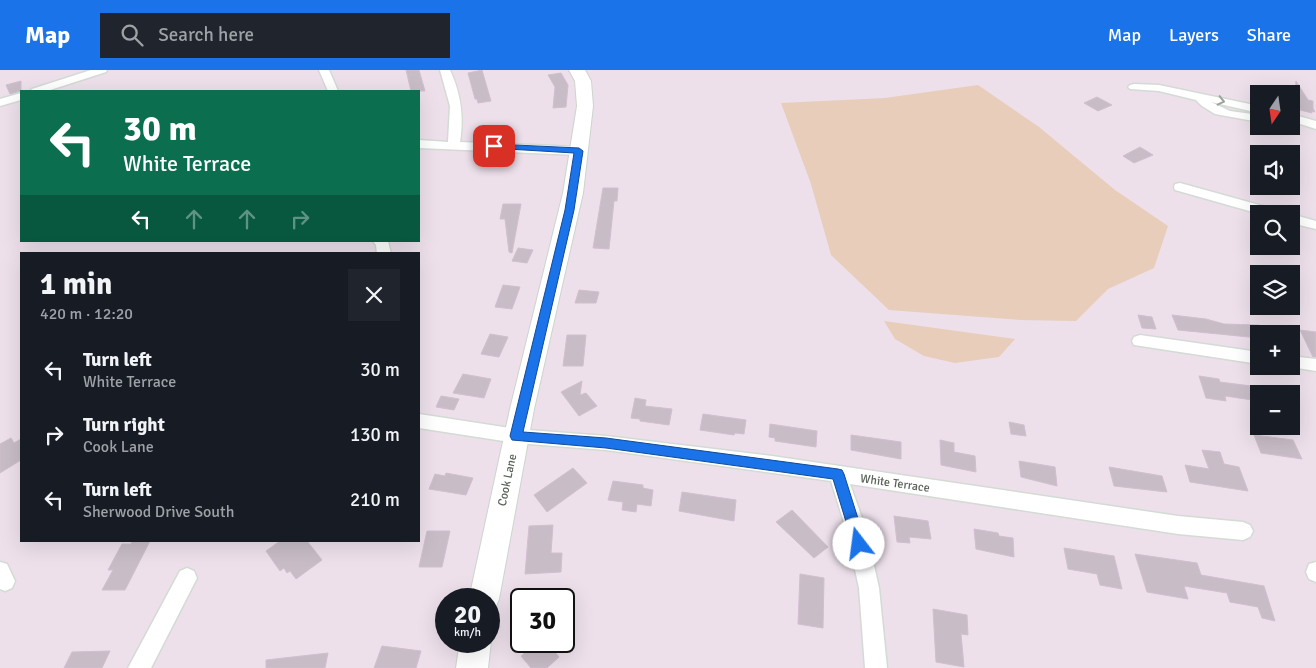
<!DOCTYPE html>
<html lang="en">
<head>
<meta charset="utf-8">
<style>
	:root { --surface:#171b24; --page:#20242c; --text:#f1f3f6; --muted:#9ea1a6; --accent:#1a73e8 }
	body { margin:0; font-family:Signika,sans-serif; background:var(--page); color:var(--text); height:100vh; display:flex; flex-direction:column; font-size:19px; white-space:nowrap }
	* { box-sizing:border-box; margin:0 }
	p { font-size:16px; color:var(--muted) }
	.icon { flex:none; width:28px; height:28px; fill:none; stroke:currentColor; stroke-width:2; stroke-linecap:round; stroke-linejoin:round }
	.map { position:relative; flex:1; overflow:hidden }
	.panel { position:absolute; left:20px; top:182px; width:400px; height:290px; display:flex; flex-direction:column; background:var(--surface); border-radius:0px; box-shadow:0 5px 20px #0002 }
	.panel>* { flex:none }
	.guide { position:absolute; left:20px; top:20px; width:400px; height:152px; border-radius:0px; box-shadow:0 5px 20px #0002; background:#0b6e4f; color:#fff; overflow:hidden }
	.needle { width:32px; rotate:193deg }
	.tools { position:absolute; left:1250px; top:15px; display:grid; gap:10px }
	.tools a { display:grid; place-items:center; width:50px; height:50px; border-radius:0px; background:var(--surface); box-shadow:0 5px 20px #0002; font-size:25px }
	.speed { position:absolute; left:435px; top:518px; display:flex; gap:10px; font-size:25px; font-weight:700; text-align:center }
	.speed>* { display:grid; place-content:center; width:65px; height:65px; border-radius:50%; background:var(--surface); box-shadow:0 5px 20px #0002; line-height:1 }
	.speed small { font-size:12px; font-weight:400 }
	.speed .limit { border:2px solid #111; border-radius:8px; background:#fff; color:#111 }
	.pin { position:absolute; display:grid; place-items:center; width:42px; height:42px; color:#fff; margin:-21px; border-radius:10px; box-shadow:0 2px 8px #0006 }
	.me { position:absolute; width:55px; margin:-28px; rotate:345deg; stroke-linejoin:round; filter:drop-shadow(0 0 4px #0008) }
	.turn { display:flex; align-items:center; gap:18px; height:105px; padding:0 20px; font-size:22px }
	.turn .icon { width:65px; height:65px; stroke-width:2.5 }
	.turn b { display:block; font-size:35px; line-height:42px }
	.lanes { display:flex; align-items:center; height:48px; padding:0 20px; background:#0003; justify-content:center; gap:25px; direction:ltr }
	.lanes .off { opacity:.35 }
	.round { display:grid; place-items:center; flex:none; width:52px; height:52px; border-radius:0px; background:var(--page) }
	.summary { display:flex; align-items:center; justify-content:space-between; height:85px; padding:0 20px }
	h1 { font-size:30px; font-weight:800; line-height:38px }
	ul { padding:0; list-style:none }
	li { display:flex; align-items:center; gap:15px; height:65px; padding:0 20px }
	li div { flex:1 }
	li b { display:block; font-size:19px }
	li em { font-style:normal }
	header { display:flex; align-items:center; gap:30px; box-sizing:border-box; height:70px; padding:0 25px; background:var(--accent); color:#fff }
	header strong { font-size:24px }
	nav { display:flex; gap:28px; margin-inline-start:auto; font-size:18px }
	.search { width:350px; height:45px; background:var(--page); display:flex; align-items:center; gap:12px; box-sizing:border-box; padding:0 18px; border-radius:0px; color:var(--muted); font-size:19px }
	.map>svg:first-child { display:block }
	.green { fill:#e7cdba }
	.building { fill:#c8bdc7; stroke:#d2bed0 }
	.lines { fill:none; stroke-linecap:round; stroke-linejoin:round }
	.street-casing { stroke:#d3dbd4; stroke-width:3 }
	.secondary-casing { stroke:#cbd5cc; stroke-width:2 }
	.street { fill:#fff; fill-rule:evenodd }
	.secondary { fill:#fff; fill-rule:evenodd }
	.oneway { stroke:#9ba19b }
	.route { fill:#1a73e8; stroke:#114b97 }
	.labels { text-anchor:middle; stroke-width:5; stroke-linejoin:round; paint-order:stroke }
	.street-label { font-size:12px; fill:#596259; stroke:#fff }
</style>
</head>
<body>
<header>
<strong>Map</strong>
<div class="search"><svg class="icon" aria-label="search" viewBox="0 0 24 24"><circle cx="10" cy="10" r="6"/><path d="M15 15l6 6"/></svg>Search here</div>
<nav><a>Map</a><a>Layers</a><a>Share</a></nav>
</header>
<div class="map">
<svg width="1316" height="598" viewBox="0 0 1316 598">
	<rect width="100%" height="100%" fill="#ede0eb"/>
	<!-- green -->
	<g class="green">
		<polygon points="978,15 1039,57 1115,120 1168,156 1154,198 1108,219 1076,251 1020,250 889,240 831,185 811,114 781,33 885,28"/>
		<polygon points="884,251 1015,269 999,287 955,293 924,286 895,269"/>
	</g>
	<!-- building -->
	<g class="building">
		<polygon points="406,0 419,0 425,21 411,21"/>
		<polygon points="482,0 491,31 478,33 477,29 475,29 468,3"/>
		<polygon points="561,3 568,15 566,37 553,38 555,17 548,5"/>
		<polygon points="21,11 21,21 10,24 6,15"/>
		<polygon points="1296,11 1308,30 1313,31 1313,38 1315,42 1312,41 1312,43 1300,40 1300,38 1294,37"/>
		<polygon points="1097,27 1112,35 1098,41 1084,33"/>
		<polygon points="1140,77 1153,85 1134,93 1123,86"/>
		<polygon points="603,118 618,118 617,131 614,131 609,179 593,178"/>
		<polygon points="503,134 521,134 512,183 509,182 505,149 500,149"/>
		<polygon points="518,178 533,180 527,193 512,191"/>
		<polygon points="503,215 520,217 512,239 495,237"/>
		<polygon points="579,220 599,222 596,233 575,233"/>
		<polygon points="1138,245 1152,247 1156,259 1142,258"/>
		<polygon points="1172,245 1206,249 1224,254 1259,255 1259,268 1178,260"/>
		<polygon points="1300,260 1316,262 1316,287 1313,287"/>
		<polygon points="490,264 508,267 499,287 481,284"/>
		<polygon points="567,265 586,265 583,296 563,296"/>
		<polygon points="463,304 491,309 484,328 453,323"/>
		<polygon points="1199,306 1219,309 1220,312 1259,317 1259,331 1225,326 1226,331 1206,328"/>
		<polygon points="582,311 580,325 586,323 597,336 579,346 561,322"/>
		<polygon points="441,326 459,329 454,340 436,337"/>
		<polygon points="635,328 646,330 645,336 672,339 669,355 640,351 640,349 631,348"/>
		<polygon points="703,344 746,350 744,364 735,363 734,365 700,360"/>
		<polygon points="1009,352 1024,355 1026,366 1011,364"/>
		<polygon points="770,354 817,361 816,377 775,371 775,368 769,367"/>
		<polygon points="851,365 901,372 901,389 851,380"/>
		<polygon points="1254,365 1293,370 1302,389 1261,383"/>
		<polygon points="11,368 14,373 21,369 21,390 0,403 0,374"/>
		<polygon points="940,370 954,373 954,382 975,386 976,402 941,395"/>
		<polygon points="1202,380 1220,382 1224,394 1239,397 1248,421 1190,412 1185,395 1209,399"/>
		<polygon points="1019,391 1055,397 1057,416 1021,407"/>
		<polygon points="1109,397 1162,406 1167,422 1114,416"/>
		<polygon points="573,398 587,413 547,442 534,425"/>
		<polygon points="446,403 473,408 466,425 429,419 435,404 445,406"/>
		<polygon points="613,411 643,415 643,418 653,420 651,436 637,434 636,442 622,440 623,432 608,430"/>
		<polygon points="682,422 736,430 734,451 679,441"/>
		<polygon points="792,440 828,477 814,488 776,452"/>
		<polygon points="894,446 928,451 931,469 909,467 910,473 897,472"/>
		<polygon points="553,455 551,483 562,483 561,502 525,504 529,456"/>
		<polygon points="974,459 998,463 999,466 1013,468 1014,487 976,479"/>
		<polygon points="427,461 450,461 442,497 419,497"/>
		<polygon points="132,471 150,471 125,520 102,520 113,500 108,500 122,474 131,474"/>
		<polygon points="280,471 307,471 322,490 296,509 290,501 287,503 284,498 280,501 266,481"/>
		<polygon points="1064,478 1114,486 1122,519 1100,515 1097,504 1068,499"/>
		<polygon points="1135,484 1197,493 1201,505 1264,516 1275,551 1262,548 1258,537 1230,532 1227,523 1184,516 1188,529 1147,522"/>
		<polygon points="800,504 824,508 823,558 798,554"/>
		<polygon points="933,539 967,545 968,565 961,564 964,597 936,592"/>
		<polygon points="523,571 546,571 559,587 547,598 531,598 521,586 524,584 517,576"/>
		<polygon points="382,576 421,581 416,598 374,598"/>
		<polygon points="110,581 102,598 64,598 72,582"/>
		<polygon points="328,583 325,598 266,598 266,590"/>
	</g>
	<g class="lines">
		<!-- street casing -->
		<g class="street-casing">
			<g id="street">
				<polygon points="91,0 107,0 106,2 47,21 30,21 32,19"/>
				<polygon points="319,0 329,0 338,21 328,21"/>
				<path d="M440 0H450C461 24 464 46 460 72L579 77 585 81 579 85 419 78V70L448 72 450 36Z"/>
				<polygon points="1134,14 1159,15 1259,36 1259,43 1211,32 1230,41 1259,45 1259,52 1215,44 1202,36 1196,30 1159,21 1130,19 1128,17 1130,15"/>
				<polygon points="21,23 21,30 0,36 0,29"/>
				<polygon points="1291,44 1316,51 1316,59 1291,51"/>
				<polygon points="1180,113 1281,141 1283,144 1260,144 1175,120 1174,117 1175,114"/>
				<polygon points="1291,144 1316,151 1316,159 1291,153"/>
				<polygon points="373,171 388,171 391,184 377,184 376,175"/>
				<polygon points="1140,265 1259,282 1259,294 1134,275 1132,271 1134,267"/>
				<polygon points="1291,286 1316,289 1316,301 1285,296 1291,296"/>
				<polygon points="419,344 516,359 606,366 772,386 1178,446 1243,452 1250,455 1253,461 1250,467 1243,470 1178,464 850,414 866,459 879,518 887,598 865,598 859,518 846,459 831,411 606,380 516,373 419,358"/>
				<polygon points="0,492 7,494 15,511 12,518 5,521 0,519"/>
				<polygon points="1316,492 1316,512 1309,509 1306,502 1309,494"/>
				<polygon points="187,498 194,501 197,508 151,598 128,598 180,501"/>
			</g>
		</g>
		<!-- secondary casing -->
		<g class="secondary-casing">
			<g id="secondary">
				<polygon points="569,0 585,0 591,11 593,36 583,123 534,339 499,529 495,539 489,542 489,529 469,529 510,339 563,123 577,36 575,11"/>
				<polygon points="489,564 491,571 488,598 456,598 460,571 489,571"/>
			</g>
		</g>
		<!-- street -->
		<use href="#street" class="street"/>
		<!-- secondary -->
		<use href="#secondary" class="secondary"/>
	</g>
	<!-- one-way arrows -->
	<defs><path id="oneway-chevron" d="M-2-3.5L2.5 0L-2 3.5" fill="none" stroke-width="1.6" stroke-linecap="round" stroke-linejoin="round" transform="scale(1.25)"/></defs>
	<use class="oneway" href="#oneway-chevron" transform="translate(1221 31) rotate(13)"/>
	<!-- route -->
	<polygon class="route" points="494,74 579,78 583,81 574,140 523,362 606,368 838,399 842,400 844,404 866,474 864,478 859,480 854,478 833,409 606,378 512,370 510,366 565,140 574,83 491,78 491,75"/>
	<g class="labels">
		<!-- street labels -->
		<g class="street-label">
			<text transform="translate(507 410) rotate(-78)" y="4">Cook Lane</text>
			<text transform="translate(895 413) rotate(8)" y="4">White Terrace</text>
		</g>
	</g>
</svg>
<div class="tools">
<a><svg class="needle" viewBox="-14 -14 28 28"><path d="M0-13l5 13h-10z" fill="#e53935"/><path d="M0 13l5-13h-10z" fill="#9ea1a6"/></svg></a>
<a><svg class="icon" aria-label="sound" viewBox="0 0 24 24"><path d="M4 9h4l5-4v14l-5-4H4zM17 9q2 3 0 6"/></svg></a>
<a><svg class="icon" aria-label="search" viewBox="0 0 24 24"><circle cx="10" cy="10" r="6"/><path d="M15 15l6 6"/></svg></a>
<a><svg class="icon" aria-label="layers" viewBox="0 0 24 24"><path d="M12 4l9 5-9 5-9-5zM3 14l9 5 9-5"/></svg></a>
<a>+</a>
<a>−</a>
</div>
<div class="speed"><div>20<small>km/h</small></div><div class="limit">30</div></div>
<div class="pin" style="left:494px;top:76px;background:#d93025"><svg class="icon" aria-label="arrive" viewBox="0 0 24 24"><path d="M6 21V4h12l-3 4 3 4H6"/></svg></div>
<svg class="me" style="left:859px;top:474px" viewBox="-20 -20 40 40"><circle r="19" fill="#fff"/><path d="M0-13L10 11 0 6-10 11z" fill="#1a73e8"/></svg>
<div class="guide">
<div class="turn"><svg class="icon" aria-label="left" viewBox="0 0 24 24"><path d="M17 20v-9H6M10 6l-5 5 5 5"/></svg><div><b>30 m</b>White Terrace</div></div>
<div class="lanes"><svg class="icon" aria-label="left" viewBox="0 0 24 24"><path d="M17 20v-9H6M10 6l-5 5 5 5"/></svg><svg class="icon off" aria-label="ahead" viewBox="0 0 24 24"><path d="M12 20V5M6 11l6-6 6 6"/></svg><svg class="icon off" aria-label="ahead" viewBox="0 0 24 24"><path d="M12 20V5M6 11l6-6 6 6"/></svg><svg class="icon off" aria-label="right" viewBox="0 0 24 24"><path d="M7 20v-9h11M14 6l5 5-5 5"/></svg></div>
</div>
<section class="panel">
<div class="summary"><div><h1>1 min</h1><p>420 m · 12:20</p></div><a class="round"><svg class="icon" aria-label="close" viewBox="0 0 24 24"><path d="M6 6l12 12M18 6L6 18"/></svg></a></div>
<ul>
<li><svg class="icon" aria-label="left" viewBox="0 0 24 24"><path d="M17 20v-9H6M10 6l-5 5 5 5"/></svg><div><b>Turn left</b><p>White Terrace</p></div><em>30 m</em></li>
<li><svg class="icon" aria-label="right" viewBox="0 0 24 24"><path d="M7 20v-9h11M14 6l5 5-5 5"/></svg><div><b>Turn right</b><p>Cook Lane</p></div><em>130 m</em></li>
<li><svg class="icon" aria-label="left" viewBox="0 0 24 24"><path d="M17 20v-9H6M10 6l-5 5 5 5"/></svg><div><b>Turn left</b><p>Sherwood Drive South</p></div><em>210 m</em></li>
</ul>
</section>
</div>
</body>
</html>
